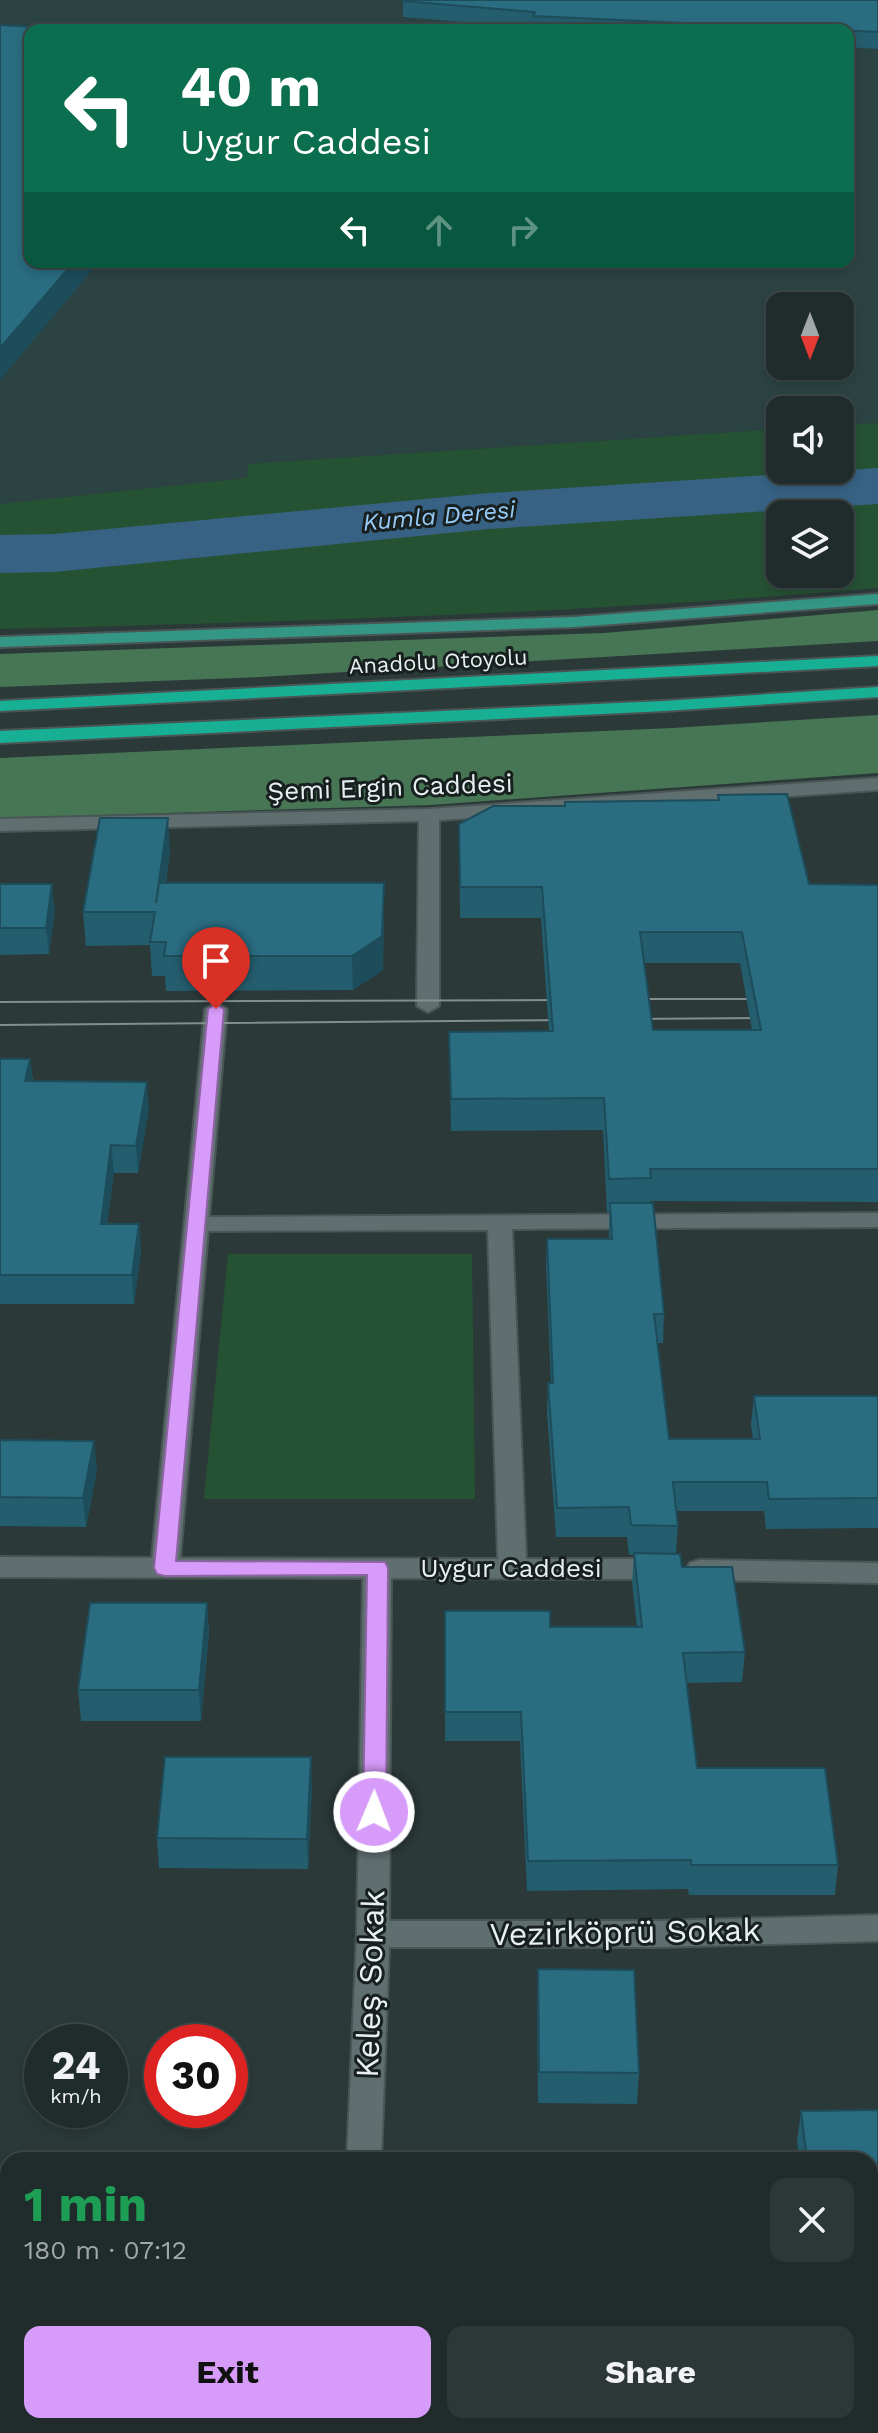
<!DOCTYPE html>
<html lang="en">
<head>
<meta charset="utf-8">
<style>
	:root { --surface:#202b2b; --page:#2d3737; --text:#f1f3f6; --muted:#a2a7a9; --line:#3d4747; --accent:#d79bf9 }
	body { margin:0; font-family:"Work Sans",sans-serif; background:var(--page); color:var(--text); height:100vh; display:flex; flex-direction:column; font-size:30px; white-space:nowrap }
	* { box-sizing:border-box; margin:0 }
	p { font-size:26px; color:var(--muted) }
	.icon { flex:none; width:44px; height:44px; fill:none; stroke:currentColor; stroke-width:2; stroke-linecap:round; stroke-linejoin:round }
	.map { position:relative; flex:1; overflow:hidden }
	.side { position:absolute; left:0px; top:2152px; width:878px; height:282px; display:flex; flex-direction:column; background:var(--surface); border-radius:24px 24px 0 0; box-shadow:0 4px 12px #0003,0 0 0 2px var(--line) }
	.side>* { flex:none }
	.guide { position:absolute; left:24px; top:24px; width:830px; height:244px; border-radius:16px; box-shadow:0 4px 12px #0003,0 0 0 2px var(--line); background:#0b6e4f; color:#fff; overflow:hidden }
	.needle { width:52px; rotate:180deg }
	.controls { position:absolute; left:766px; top:292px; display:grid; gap:16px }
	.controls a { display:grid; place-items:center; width:88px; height:88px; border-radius:16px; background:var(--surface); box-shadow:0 4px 12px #0003,0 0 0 2px var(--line); font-size:40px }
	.speed { position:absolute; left:24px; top:2024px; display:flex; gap:16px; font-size:40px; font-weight:700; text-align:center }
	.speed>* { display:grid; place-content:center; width:104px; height:104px; border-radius:50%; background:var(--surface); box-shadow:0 4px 12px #0003,0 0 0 2px var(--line); line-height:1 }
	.speed small { font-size:20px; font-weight:400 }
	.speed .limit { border:12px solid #d22; background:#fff; color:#111 }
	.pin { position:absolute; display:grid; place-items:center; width:68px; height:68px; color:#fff; margin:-82px -34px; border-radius:50% 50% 50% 0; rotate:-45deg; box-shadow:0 0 8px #0007 }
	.pin .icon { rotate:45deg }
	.me { position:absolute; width:88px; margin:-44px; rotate:1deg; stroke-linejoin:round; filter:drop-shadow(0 0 6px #0008) }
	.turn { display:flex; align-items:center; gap:28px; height:168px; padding:0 24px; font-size:36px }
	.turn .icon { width:104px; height:104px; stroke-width:2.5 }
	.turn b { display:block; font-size:56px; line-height:68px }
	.lanes { display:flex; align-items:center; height:76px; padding:0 24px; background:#0003; justify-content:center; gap:40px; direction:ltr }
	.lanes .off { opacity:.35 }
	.round { display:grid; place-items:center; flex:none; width:84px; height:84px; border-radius:16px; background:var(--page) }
	.head { display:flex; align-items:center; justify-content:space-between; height:136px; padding:0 24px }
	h1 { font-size:48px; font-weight:700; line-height:60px; color:#1e9e55 }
	.cta { display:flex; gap:16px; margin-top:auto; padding:16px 24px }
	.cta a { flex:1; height:92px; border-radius:16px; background:var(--accent); color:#111; font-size:32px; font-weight:700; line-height:92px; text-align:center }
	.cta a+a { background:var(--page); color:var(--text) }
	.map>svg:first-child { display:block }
	.built { fill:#2c4344; fill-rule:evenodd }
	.green { fill:#265234; fill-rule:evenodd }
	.forest { fill:#477655 }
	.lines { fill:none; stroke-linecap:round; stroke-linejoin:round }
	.river { fill:#376284; fill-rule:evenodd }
	.minor-casing { stroke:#4a5656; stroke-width:4 }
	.major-casing { stroke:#4a5656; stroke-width:4 }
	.highway-casing { stroke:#4a5656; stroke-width:4 }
	.minor { fill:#5f6e6f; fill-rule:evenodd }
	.major { fill:#349685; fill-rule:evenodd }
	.highway { fill:#18b094; fill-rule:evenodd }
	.tram { stroke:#838f8f; stroke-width:2 }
	.wall { fill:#245d6e; fill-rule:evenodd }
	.shaded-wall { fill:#1d4c5a }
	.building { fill:#2a6c80; stroke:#1d4c5a; stroke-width:2; fill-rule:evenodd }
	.route { fill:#d79bf9; stroke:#8c65a2; stroke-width:2 }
	.labels { text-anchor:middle; stroke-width:6; stroke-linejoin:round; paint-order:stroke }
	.far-street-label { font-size:22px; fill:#e8f1f1; stroke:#181f1f }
	.far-water-label { font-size:24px; font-style:italic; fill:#96caf6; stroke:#181f1f }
	.street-label { font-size:26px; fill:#e8f1f1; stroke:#181f1f }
	.near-street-label { font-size:32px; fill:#e8f1f1; stroke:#181f1f }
</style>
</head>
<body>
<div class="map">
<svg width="878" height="2433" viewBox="0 0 878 2433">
	<rect width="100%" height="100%" fill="#2b3939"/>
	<!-- built -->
	<path class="built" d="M0 0H878V423L840 425V410H780V429L248 464 247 478 0 504ZM30 30H848V262H30ZM780 306H840V366H780Z"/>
	<!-- green -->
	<g class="green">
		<path d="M878 423V588C586 613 293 622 0 629V504L247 478 248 464 780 429V470H840V425ZM780 514H840V574H780Z"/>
		<polygon points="228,1254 472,1254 475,1499 204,1499"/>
	</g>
	<!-- forest -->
	<g class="forest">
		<polygon points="878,610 878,641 260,677 0,687 0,654 604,633"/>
		<polygon points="878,715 878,773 431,805 0,818 0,758 672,728"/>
	</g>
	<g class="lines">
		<!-- river -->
		<polygon class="river" points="878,468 878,504 489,529 54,572 0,573 0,535 54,534 489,493"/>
		<!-- minor casing -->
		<g class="minor-casing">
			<g id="minor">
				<polygon points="878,778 878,790 439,820 439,1006 428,1012 417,1006 419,821 0,831 0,819 429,809"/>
				<path d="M216 1003 227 1009 209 1217 878 1213V1227L512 1229 526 1559H664L674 1562 678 1569 674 1576 664 1579 391 1578 389 1921H659L878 1915V1941L659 1947H389L381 2160H347L357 1934 363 1578 0 1577V1557L152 1558 205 1009ZM488 1230 498 1559 180 1558 208 1231Z"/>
				<polygon points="700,1560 878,1563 878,1583 700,1580 690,1577 686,1570 690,1563"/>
				<rect x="334" y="2426" width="38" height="7"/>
			</g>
		</g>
		<!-- major casing -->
		<g class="major-casing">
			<polygon id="major" points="878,594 878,604 574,627 0,647 0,637 574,617"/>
		</g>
		<!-- highway casing -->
		<g class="highway-casing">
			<g id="highway">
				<polygon points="878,656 878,666 0,711 0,701"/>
				<polygon points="878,687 878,697 664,711 0,743 0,731 664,701"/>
			</g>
		</g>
		<!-- minor -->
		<use href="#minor" class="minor"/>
		<!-- major -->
		<use href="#major" class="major"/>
		<!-- highway -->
		<use href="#highway" class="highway"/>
		<!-- tram -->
		<g class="tram">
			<polyline points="626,999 770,999"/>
			<polyline points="0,1002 570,1000"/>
			<polyline points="628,1019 772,1018"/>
			<polyline points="0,1025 572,1020"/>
		</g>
	</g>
	<!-- wall -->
	<g class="wall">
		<polygon points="878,0 878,49 848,47 848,30 533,30 533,28 403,17 403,1"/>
		<path d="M718 795 809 884 878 885V1202L650 1201V1203L664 1314 663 1343H657L669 1439H753L751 1425 754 1396H878V1528L766 1529 764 1511H676L678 1526 676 1554 682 1567 745 1652 742 1682 687 1683 697 1768 838 1865 835 1895H689L688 1889 527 1891 520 1741H445V1611L550 1627H637L632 1582 634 1555H629L627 1537H556L547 1412 548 1383H551L546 1267 547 1239H609V1212H607L603 1130 451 1131 449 1032 549 1031 541 918H460L459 824 718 800ZM644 963H740L752 1030H653Z"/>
		<polygon points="170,851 166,883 384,883 383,970 353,990 166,991 165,976 152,976 150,945 86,946 83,912"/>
		<polygon points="0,884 55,910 49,954 0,955"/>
		<polygon points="0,1059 30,1059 33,1081 149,1109 138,1173 114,1173 107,1224 139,1224 141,1252 134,1304 0,1304"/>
		<polygon points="0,1440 97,1470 86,1527 0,1526"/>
		<polygon points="207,1603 209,1633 201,1721 81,1721 78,1690"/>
		<polygon points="312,1787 308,1869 159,1868 157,1838"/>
		<polygon points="538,1969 639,2073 637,2104 538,2103 537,1999"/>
		<polygon points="878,2110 878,2280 870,2280 870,2160 799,2160 797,2141 801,2111"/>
		<polygon points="124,2426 319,2426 318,2433 124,2433"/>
		<polygon points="691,2426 870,2426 878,2433 690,2433"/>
	</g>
	<!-- shaded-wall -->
	<g class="shaded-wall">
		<polygon points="74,262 99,262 0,380 0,348"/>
		<polygon points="168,818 170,851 158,937 156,903"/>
		<polygon points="384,883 383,970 353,990 352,956"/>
		<polygon points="52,884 55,910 49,954 46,928"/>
		<polygon points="30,1059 33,1086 25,1081"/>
		<polygon points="147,1082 149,1109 138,1173 136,1146"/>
		<polygon points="111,1145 114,1173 103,1252 101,1224"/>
		<polygon points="139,1224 141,1252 134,1304 132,1275"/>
		<polygon points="94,1441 97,1470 86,1527 83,1498"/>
		<polygon points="207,1603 209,1633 201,1721 199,1690"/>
		<polygon points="311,1757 312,1787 308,1869 307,1839"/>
	</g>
	<!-- building -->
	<g class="building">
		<polygon points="404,0 878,0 878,32 533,16 535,12 403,1"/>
		<polygon points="0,25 95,30 30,30 30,262 74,262 0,348"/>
		<path d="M787 794 809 884 878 885V1169H650L651 1178 609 1179 604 1098 451 1099 449 1032 553 1031 542 887H460L459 824 493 806H565V802L719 800 718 795ZM640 932H742L761 1030H653Z"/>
		<polygon points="100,818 168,818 156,903 159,883 384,883 382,936 352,956 164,956 166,942 150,942 155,912 83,912"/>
		<polygon points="0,884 52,884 46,928 0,928"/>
		<polygon points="0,1059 30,1059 25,1081 147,1082 136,1146 111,1145 101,1224 139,1224 132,1275 0,1275"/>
		<polygon points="610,1203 653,1203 664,1314 654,1314 669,1439 760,1439 754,1396 878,1396 878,1498 769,1499 767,1482 673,1482 678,1526 631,1525 629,1507 557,1508 548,1383 553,1383 547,1239 612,1239"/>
		<polygon points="0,1440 94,1441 83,1498 0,1497"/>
		<polygon points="634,1553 680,1554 682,1567 732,1567 745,1652 683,1653 697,1768 825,1768 838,1865 691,1865 691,1860 528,1861 521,1712 445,1712 445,1611 550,1611 550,1627 642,1627"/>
		<polygon points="90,1603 207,1603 199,1690 78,1690"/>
		<polygon points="165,1757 311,1757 307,1839 157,1838"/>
		<polygon points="538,1969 634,1970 639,2073 539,2072"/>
		<polygon points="878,2110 878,2250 870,2250 870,2160 807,2160 801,2111"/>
		<polygon points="870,2369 878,2369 878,2433 692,2433 695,2433 695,2426 870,2426"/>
		<rect x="124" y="2426" width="131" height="7"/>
		<rect x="436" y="2426" width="94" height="7"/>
	</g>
	<!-- route -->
	<polygon class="route" points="216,1004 224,1009 176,1561 385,1562 388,1568 386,1812 382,1819 374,1821 366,1819 363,1812 367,1575 165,1576 157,1574 154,1568 208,1009"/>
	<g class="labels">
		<!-- far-street labels -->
		<g class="far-street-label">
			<text transform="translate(438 661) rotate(-3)" y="8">Anadolu Otoyolu</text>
		</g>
		<!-- far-water labels -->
		<g class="far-water-label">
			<text transform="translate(439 516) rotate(-5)" y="8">Kumla Deresi</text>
		</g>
		<!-- street labels -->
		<g class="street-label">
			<text transform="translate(390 787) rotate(-2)" y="9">Şemi Ergin Caddesi</text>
			<text x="511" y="1577">Uygur Caddesi</text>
		</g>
		<!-- near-street labels -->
		<g class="near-street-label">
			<text transform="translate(625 1932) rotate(-1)" y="11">Vezirköprü Sokak</text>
			<text transform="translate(370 1984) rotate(-88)" y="11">Keleş Sokak</text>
		</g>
	</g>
</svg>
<div class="controls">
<a><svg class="needle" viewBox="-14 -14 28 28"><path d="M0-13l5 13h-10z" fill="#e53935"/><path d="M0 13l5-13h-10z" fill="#a2a7a9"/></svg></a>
<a><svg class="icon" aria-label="sound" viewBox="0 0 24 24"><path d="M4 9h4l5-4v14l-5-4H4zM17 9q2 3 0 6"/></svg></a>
<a><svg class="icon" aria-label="layers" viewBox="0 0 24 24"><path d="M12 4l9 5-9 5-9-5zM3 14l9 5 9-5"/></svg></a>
</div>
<div class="speed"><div>24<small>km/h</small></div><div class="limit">30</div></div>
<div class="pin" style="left:216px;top:1009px;background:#d93025"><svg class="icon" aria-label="arrive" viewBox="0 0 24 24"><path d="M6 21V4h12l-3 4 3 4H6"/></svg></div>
<svg class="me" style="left:374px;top:1812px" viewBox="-20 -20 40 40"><circle r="17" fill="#d79bf9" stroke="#fff" stroke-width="3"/><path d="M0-11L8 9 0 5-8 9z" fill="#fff"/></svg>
<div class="guide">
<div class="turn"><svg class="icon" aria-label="left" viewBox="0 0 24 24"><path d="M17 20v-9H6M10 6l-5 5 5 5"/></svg><div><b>40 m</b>Uygur Caddesi</div></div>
<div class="lanes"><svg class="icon" aria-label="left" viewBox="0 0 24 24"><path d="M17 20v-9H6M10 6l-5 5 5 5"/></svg><svg class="icon off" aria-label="ahead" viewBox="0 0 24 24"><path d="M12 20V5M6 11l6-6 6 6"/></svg><svg class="icon off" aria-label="right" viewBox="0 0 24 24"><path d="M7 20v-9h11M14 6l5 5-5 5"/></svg></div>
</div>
<section class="side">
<div class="head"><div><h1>1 min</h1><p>180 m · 07:12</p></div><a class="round"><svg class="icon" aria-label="close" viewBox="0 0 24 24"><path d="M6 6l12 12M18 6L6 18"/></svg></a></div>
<div class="cta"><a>Exit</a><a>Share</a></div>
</section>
</div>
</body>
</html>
